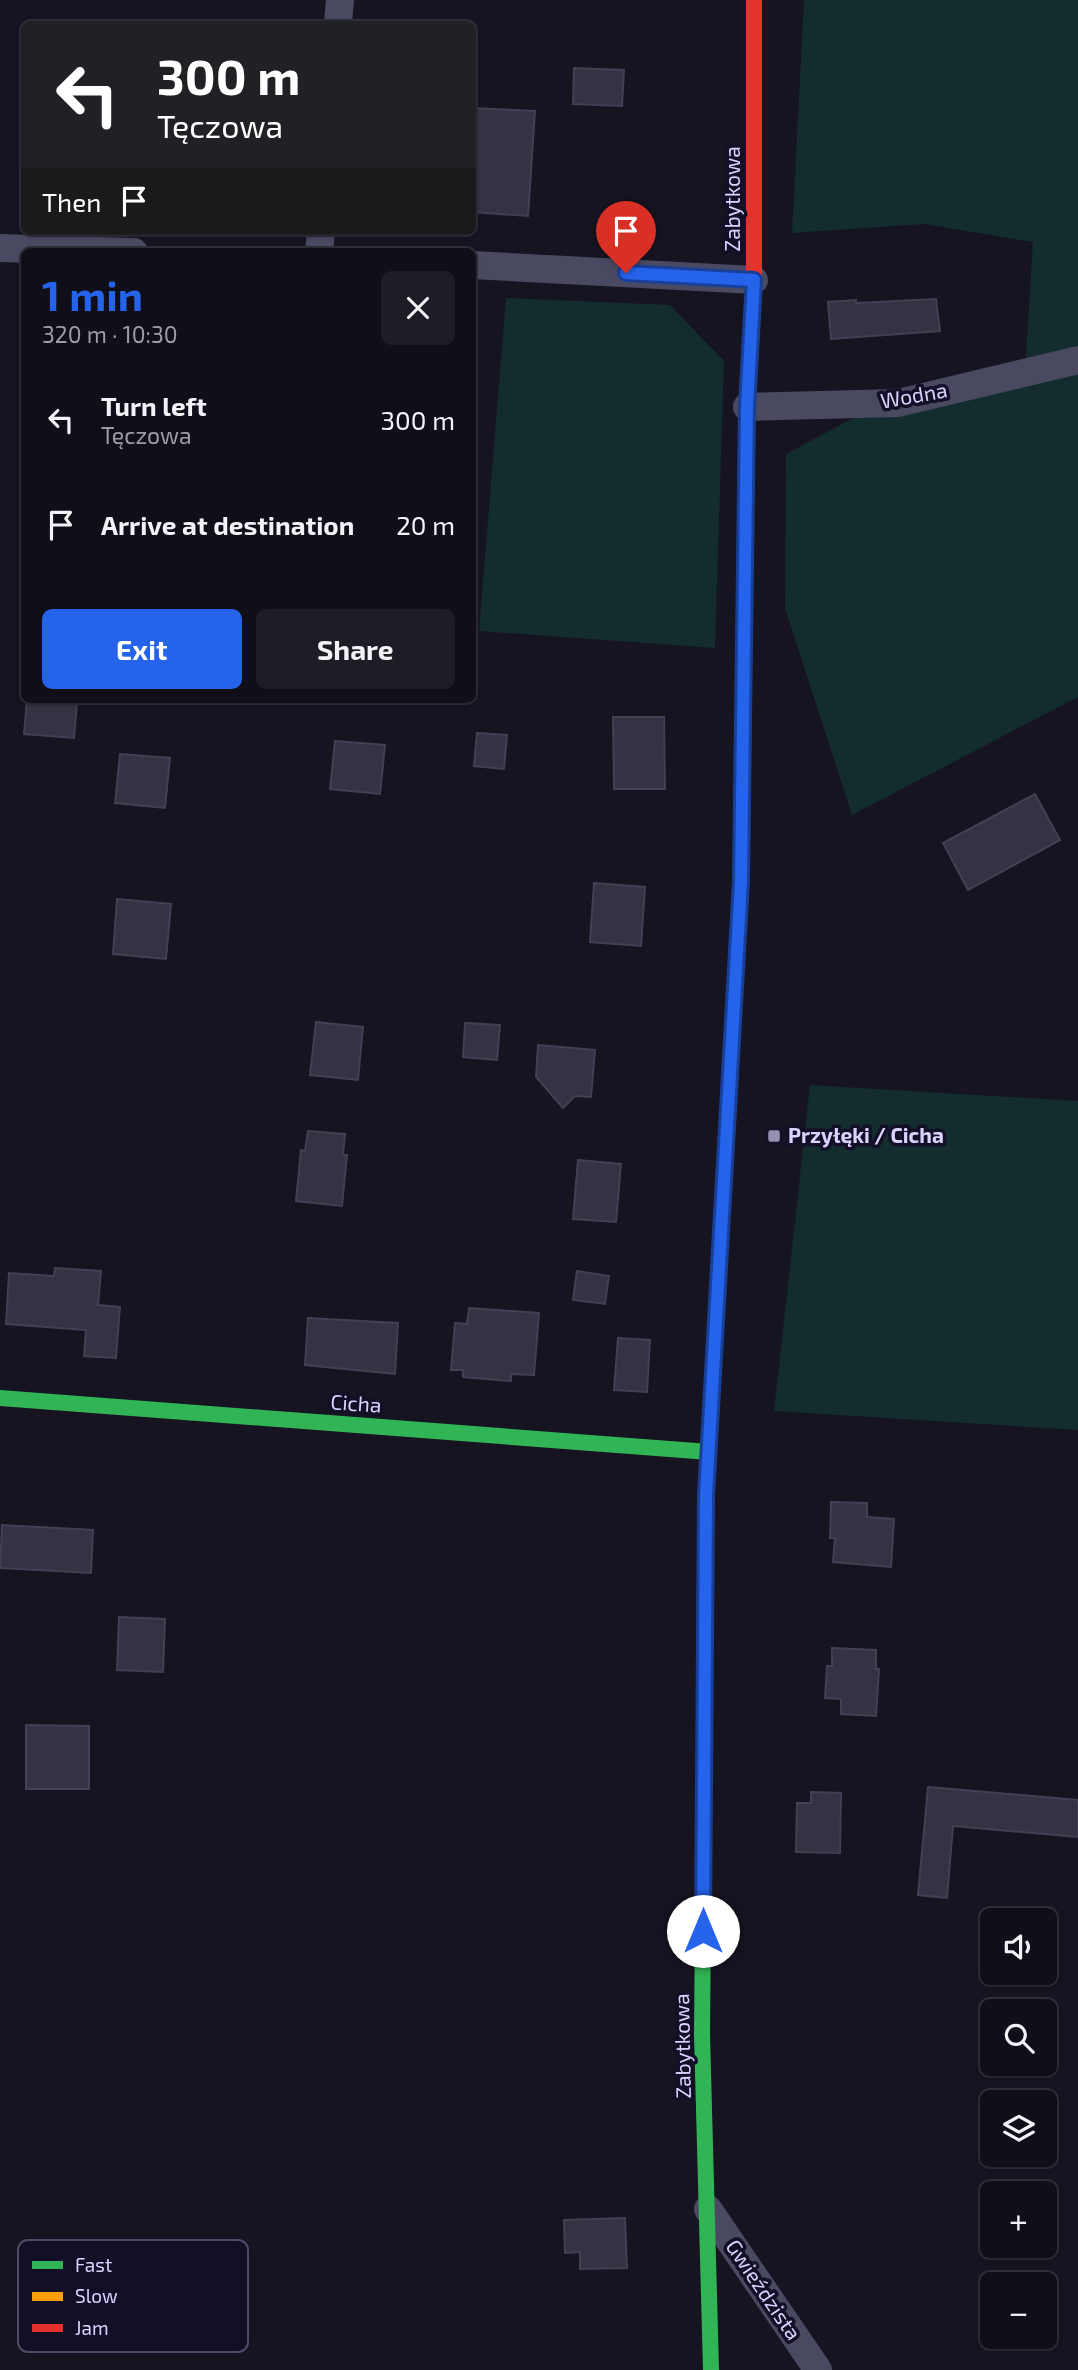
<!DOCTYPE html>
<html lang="en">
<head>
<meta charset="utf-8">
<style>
	:root { --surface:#100f19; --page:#1e1d26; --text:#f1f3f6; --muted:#9c9ca2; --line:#302f38; --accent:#2563eb }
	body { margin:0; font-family:"Exo 2",sans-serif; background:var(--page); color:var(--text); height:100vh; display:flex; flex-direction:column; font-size:26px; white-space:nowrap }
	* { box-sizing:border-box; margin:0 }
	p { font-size:23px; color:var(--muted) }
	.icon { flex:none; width:38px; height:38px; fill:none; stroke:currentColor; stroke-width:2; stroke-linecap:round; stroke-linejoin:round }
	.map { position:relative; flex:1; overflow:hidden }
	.panel { position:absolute; left:21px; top:248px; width:455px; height:455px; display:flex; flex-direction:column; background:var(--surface); border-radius:10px; box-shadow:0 2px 5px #0004,0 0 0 2px var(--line) }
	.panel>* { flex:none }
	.hud { position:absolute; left:21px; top:21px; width:455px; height:214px; border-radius:10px; box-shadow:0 2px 5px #0004,0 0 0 2px var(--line); background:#202124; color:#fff; overflow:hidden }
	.fabs { position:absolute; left:980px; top:1908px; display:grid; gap:14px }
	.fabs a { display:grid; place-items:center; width:77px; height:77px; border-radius:10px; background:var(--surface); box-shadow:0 2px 5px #0004,0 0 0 2px var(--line); font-size:35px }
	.pin { position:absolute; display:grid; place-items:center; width:60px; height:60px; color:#fff; margin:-72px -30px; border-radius:50% 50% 50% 0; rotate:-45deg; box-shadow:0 0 7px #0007 }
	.pin .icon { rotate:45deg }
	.me { position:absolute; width:77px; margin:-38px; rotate:0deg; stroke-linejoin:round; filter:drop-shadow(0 0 5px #0008) }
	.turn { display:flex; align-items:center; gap:24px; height:147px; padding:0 21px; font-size:32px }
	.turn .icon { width:91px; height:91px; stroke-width:2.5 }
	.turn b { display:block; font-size:49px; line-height:60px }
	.then { display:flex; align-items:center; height:66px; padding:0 21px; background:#0003; gap:14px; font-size:26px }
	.round { display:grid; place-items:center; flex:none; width:74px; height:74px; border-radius:10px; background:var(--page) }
	.summary { display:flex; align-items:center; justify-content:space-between; height:119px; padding:0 21px }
	h1 { font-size:42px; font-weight:700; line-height:52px; color:var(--accent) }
	.primary-button { display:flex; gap:14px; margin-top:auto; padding:14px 21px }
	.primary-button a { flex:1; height:80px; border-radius:10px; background:var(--accent); color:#fff; font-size:28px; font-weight:700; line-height:80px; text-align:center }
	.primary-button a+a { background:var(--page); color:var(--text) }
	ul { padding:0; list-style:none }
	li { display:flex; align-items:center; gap:21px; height:105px; padding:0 21px }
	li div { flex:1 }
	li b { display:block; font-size:26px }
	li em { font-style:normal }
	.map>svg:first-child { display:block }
	.green { fill:#132c2d }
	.building { fill:#343243; stroke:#433f54; stroke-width:2 }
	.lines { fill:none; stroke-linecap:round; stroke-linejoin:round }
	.street { stroke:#4a4962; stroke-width:28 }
	.fast { stroke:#30b455; stroke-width:16 }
	.slow { stroke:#ff9f0a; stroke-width:16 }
	.jam { stroke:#e5322d; stroke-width:16 }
	.route-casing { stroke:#184099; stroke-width:18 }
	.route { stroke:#2563eb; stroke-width:12 }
	.poi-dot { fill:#9591b1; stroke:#130f26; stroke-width:2.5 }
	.labels { text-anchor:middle; stroke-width:7; stroke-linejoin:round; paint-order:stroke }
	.street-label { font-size:21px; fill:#d9d4ff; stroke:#130f26 }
	.poi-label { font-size:21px; font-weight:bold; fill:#d9d4ff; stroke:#130f26; text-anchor:start }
	.key { fill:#130f26; stroke:#4e4a67; stroke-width:2 }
	.key-label { font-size:19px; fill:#d9d4ff }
</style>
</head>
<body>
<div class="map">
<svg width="1078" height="2370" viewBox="0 0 1078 2370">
	<rect width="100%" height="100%" fill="#161421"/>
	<!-- green -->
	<g class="green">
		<polygon points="804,0 1078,0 1078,697 852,815 785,608 786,454 872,408 1025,370 1033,242 924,224 792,233"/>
		<polygon points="506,298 670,305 724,361 715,648 479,631"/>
		<polygon points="810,1085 1078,1101 1078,1430 774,1411"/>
	</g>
	<!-- building -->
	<g class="building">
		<polygon points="574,68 624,70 622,106 573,104"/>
		<polygon points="472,108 535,111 528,216 472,212"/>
		<polygon points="936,299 940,331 831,339 828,302 856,300 856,303"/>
		<polygon points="27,700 77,702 74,738 24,734"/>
		<polygon points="613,717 664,717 665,789 614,789"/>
		<polygon points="477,733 507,735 504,769 474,766"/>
		<polygon points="335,741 385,745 380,794 330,789"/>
		<polygon points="120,754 170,758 165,808 115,803"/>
		<polygon points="1035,794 1060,840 968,890 943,843"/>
		<polygon points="594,883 645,887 641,946 590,942"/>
		<polygon points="117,899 171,904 166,959 113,954"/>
		<polygon points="316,1022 363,1027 358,1080 310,1075"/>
		<polygon points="465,1023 500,1025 497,1060 463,1057"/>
		<polygon points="538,1045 595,1050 591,1097 575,1096 563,1108 536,1077"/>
		<polygon points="308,1131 345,1134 343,1155 347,1155 342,1206 296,1201 301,1150 305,1151"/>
		<polygon points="578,1160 621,1164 616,1222 573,1219"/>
		<polygon points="55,1268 101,1271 98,1305 120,1307 116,1358 84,1356 86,1330 6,1324 9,1273 54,1276"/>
		<polygon points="577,1271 609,1276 605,1304 573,1300"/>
		<polygon points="469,1308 539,1313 534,1375 511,1374 511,1381 463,1377 463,1370 451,1370 455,1323 467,1324"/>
		<polygon points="308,1318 398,1323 395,1374 305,1365"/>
		<polygon points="618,1338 650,1340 647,1392 614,1390"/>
		<polygon points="831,1502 867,1503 867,1517 894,1519 891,1567 833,1562 835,1538 830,1538"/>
		<polygon points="2,1525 93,1530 91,1573 0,1568"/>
		<polygon points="119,1617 165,1619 163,1672 117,1670"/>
		<polygon points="832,1648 876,1650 876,1669 879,1669 876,1716 841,1714 841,1699 825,1698 827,1666 832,1666"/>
		<polygon points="26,1725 89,1726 89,1789 26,1789"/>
		<polygon points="928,1787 1078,1800 1078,1837 953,1826 947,1898 918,1895"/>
		<polygon points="811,1792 841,1793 840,1853 796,1852 797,1803 811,1803"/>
		<polygon points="625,2218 627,2268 580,2269 580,2252 565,2253 564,2220"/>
	</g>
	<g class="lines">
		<!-- street -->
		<g class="street">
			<polyline points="338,24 340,0"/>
			<polyline points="0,248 134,252"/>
			<polyline points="319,252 321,231"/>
			<polyline points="472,265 754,280"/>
			<polyline points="747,407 898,403 1078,360"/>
			<polyline points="708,2209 818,2370"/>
		</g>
		<!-- fast -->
		<g class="fast">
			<polyline points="743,750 747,407 754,277"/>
			<polyline points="0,1398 709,1452"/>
			<polyline points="705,1585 706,1496 731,1054"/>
			<polyline points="703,1923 702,2034 711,2370"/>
		</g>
		<!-- slow -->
		<polyline class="slow" points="703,1923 705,1585"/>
		<!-- jam -->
		<g class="jam">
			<polyline points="754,0 754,277"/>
			<polyline points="731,1054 741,882 743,750"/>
		</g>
	</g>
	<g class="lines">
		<!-- route casing -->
		<g class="route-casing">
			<polyline id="route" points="626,273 754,280 747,407 741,881 706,1496 703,1931"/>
		</g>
		<!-- route -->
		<use href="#route" class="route"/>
	</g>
	<!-- markers -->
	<rect class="poi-dot" x="767" y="1129" width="14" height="14" rx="3.5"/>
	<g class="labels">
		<!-- street labels -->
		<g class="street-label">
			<text transform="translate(733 199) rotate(-90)" y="7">Zabytkowa</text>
			<text transform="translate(914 396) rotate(-10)" y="7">Wodna</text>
			<text transform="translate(356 1404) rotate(4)" y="7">Cicha</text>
			<text transform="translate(683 2046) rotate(-91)" y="7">Zabytkowa</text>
			<text transform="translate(763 2290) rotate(56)" y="7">Gwieździsta</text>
		</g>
		<!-- poi labels -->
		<g class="poi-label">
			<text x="788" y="1143">Przyłęki / Cicha</text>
		</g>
	</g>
	<!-- legend -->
	<rect x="18" y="2240" width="230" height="112" rx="10" class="key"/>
	<rect x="32" y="2261" width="31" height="8" fill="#30b455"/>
	<rect x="32" y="2292" width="31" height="9" fill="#ff9f0a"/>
	<rect x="32" y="2324" width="31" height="8" fill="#e5322d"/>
	<g class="key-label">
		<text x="75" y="2272">Fast</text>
		<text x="75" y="2303">Slow</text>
		<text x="75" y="2335">Jam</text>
	</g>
</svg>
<div class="fabs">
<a><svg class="icon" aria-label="sound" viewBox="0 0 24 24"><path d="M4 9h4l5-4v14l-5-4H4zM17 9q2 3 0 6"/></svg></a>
<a><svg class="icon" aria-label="search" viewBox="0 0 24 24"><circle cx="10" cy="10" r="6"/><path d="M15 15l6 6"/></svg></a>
<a><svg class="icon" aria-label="layers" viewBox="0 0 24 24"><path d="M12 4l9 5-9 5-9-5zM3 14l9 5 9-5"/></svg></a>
<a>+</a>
<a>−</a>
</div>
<div class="pin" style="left:626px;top:273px;background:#d93025"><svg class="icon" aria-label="arrive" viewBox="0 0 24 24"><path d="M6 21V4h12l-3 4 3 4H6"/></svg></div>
<svg class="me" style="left:703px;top:1931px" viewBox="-20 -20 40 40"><circle r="19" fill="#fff"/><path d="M0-13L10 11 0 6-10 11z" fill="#2563eb"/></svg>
<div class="hud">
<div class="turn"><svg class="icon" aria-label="left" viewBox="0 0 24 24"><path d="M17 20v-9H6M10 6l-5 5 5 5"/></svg><div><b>300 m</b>Tęczowa</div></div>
<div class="then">Then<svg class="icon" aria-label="arrive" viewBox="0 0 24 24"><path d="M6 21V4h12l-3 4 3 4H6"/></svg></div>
</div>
<section class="panel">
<div class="summary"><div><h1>1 min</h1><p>320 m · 10:30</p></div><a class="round"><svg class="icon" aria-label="close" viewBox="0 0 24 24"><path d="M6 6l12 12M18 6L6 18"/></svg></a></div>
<ul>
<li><svg class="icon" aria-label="left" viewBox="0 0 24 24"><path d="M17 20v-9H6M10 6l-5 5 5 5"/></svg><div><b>Turn left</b><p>Tęczowa</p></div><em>300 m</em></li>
<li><svg class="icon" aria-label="arrive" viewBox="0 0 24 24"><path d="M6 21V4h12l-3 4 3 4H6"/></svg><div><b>Arrive at destination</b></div><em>20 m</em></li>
</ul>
<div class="primary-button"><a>Exit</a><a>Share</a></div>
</section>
</div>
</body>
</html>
